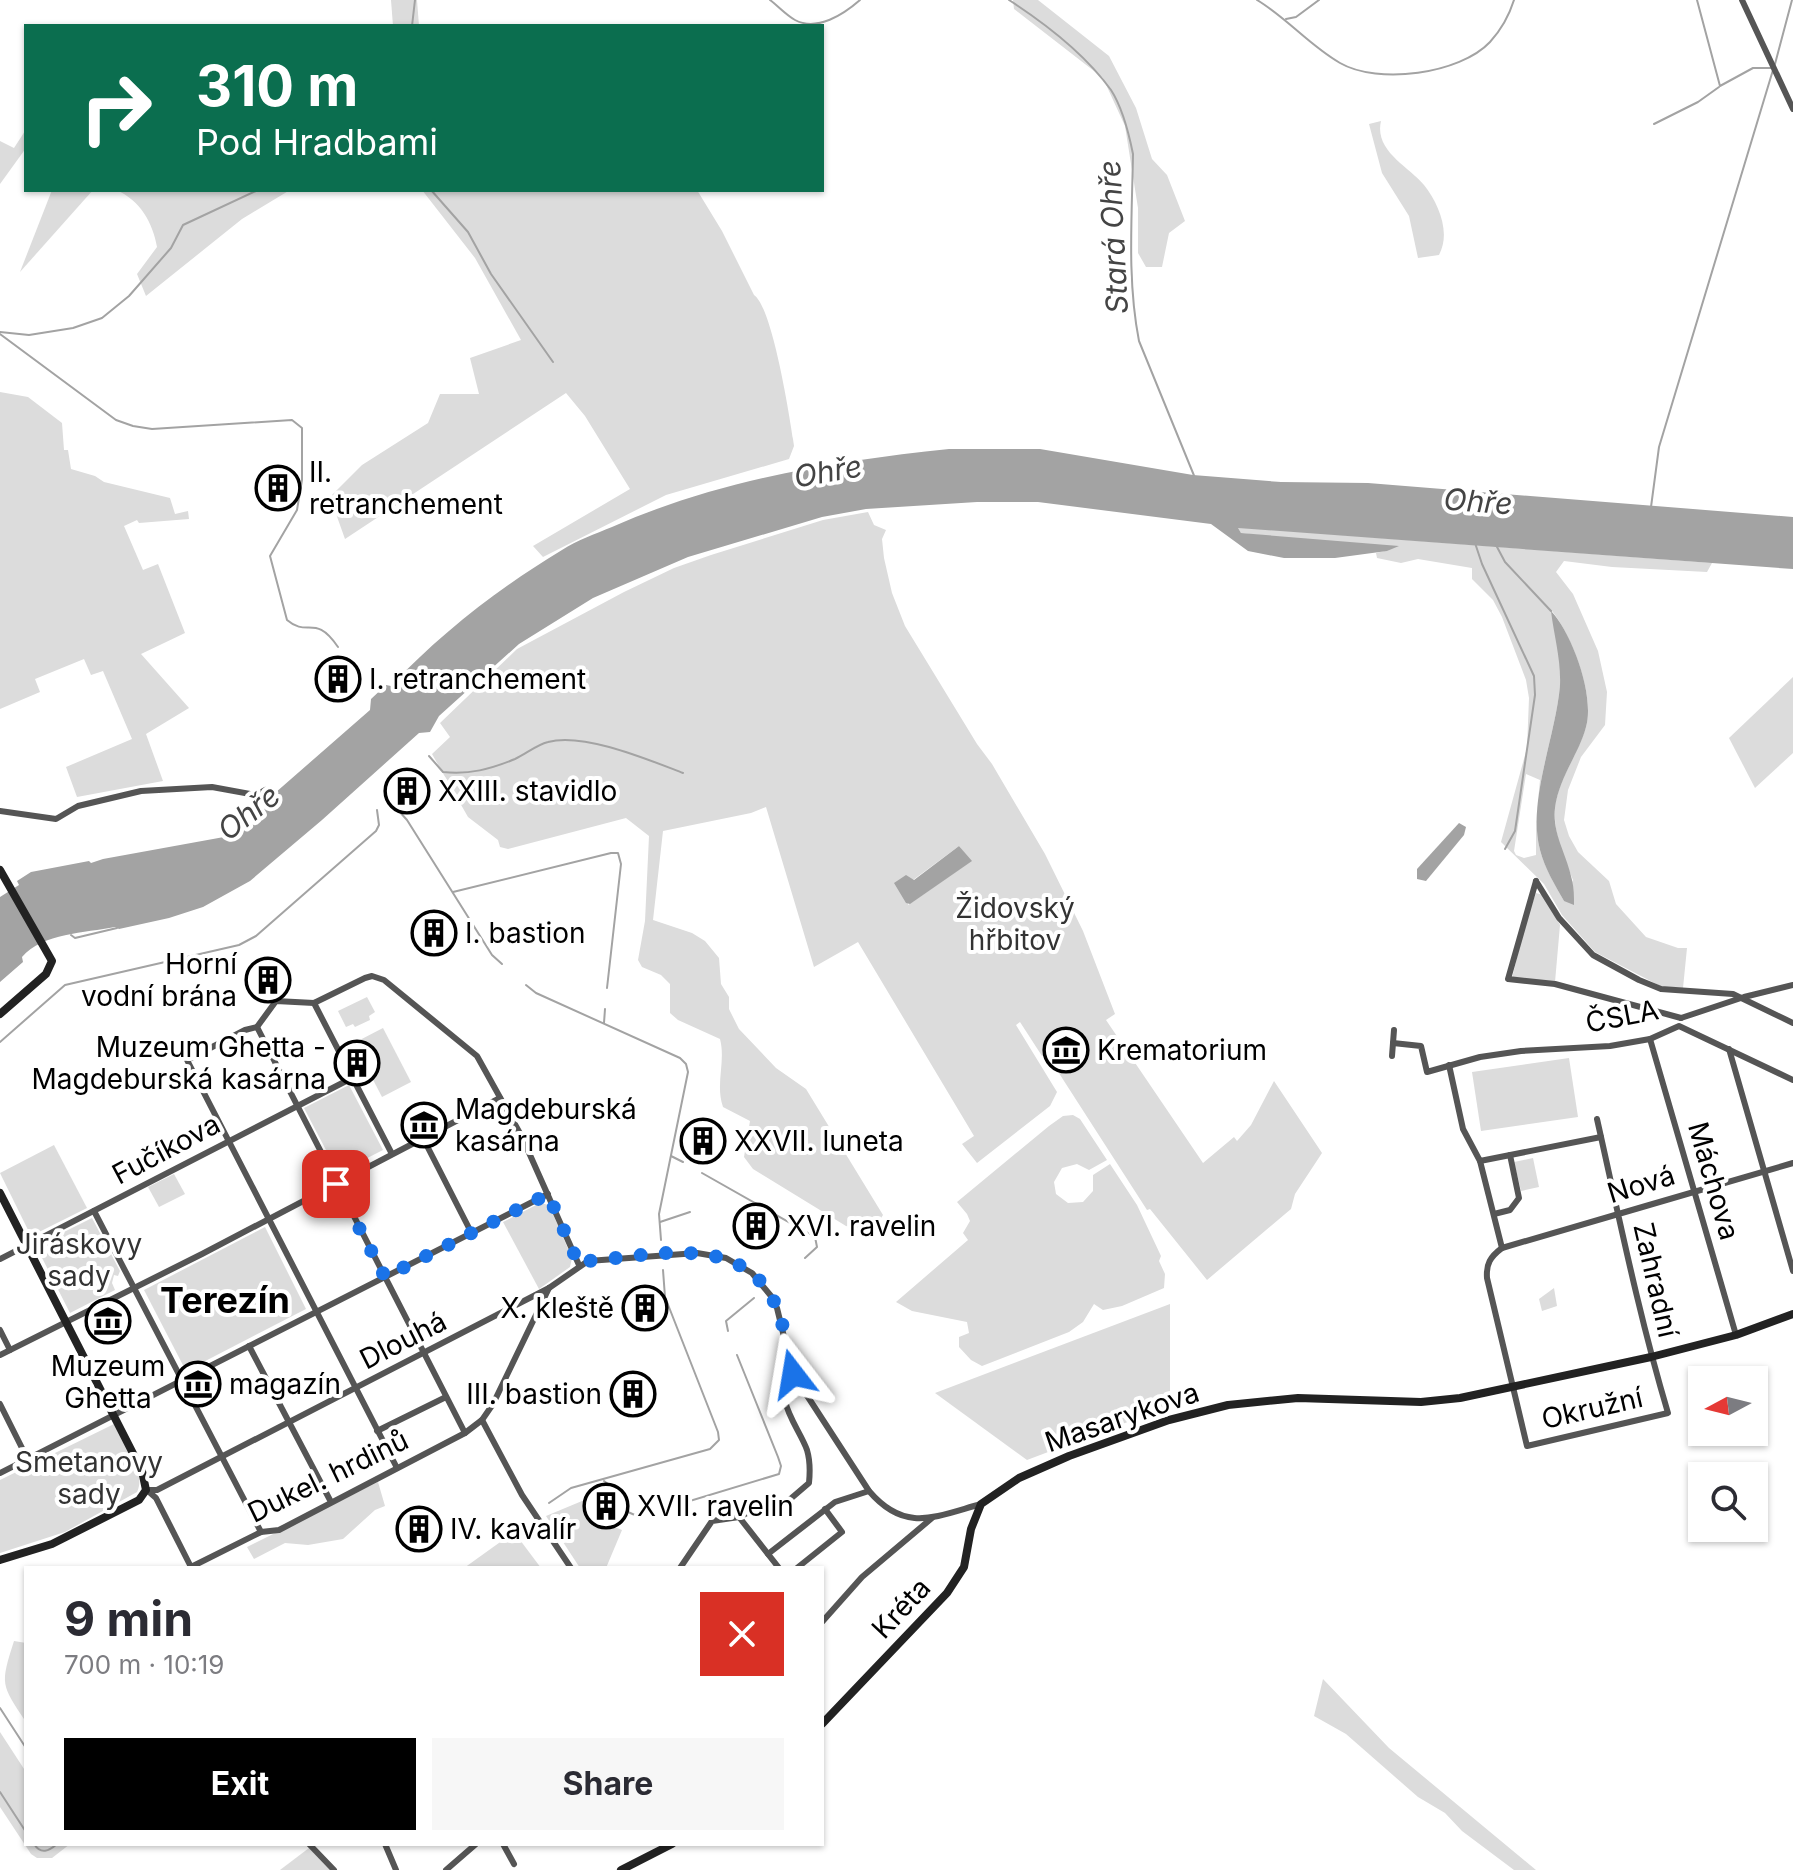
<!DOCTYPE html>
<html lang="en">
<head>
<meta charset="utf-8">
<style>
	:root { --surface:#fff; --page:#f7f7f7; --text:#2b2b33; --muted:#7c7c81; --accent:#000 }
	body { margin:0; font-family:Inter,sans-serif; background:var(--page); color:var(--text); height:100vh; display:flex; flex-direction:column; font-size:30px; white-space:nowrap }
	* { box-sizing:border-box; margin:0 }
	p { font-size:26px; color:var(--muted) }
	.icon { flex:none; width:44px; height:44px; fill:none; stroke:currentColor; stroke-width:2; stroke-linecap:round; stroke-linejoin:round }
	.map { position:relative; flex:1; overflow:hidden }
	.details { position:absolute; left:24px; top:1566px; width:800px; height:280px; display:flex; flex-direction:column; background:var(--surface); border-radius:0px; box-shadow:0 2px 6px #0004 }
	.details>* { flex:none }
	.top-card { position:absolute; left:24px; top:24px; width:800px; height:168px; border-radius:0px; box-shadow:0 2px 6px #0004; background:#0b6e4f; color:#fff; overflow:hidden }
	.needle { width:52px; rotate:263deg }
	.buttons { position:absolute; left:1688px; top:1366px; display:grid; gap:16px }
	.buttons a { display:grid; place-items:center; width:80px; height:80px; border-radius:0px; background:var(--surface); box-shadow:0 2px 6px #0004; font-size:40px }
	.pin { position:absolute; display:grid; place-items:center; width:68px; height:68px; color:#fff; margin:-34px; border-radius:16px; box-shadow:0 4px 12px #0006 }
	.me { position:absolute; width:88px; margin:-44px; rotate:346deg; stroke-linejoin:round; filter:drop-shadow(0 0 6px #0008) }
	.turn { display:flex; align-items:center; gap:28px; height:168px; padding:0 40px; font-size:36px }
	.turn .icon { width:104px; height:104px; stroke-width:2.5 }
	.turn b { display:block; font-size:56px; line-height:68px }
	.round { display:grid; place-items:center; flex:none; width:84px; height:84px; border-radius:0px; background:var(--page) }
	.overview { display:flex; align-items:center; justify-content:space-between; height:136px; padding:0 40px }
	h1 { font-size:48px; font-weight:700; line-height:60px }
	.cta { display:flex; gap:16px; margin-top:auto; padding:16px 40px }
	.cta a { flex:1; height:92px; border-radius:0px; background:var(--accent); color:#fff; font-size:32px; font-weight:700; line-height:92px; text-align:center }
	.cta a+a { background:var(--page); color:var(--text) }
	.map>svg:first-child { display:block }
	.green { fill:#dcdcdc; fill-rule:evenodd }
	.water { fill:#a3a3a3 }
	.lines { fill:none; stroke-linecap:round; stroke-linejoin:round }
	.stream { stroke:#a3a3a3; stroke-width:2 }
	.street { stroke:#555; stroke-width:6 }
	.secondary { stroke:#222; stroke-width:8 }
	.route { stroke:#1a73e8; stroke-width:14; stroke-dasharray:0 25.2 }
	.labels { text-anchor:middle; stroke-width:8; stroke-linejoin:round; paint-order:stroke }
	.poi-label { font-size:28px; fill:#000; stroke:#fff; text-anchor:start }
	.park-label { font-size:28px; fill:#333; stroke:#fff }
	.street-label { font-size:28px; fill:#000; stroke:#fff }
	.water-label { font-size:30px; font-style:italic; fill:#444; stroke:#fff }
	.district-label { font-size:36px; font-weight:bold; fill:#000; stroke:#fff }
</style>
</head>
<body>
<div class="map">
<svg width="1793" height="1870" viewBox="0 0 1793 1870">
	<rect width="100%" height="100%" fill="#fff"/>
	<!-- green -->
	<g class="green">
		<polygon points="391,0 417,0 419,26 393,26"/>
		<polygon points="1013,0 1038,0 1109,56 1136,108 1152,159 1167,175 1185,221 1169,233 1162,267 1146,267 1138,253 1138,208 1125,126 1103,78 1014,9"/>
		<path d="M1381 121C1374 151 1408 166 1424 185 1439 204 1451 233 1439 255L1418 258 1409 216 1382 173 1369 124Z"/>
		<polygon points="25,131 26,148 0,184 0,141 14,148"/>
		<polygon points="52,190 93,190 20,272"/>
		<path d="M116 190H290L242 219 146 296 137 274 157 247C153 223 140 200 116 190Z"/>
		<path d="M422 190H697L722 231 754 295C772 307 789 412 793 439L794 446 789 459 666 495 543 557 533 546 630 489 585 416 566 393 345 539 330 497 362 465 428 423 440 394H479L470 358 521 340 475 258Z"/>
		<polygon points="0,392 28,397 62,423 64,450 68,450 71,469 95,476 104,482 170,498 175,514 188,511 189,519 139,523 137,520 124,526 143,570 158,564 185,633 141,654 189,708 146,734 163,781 77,797 66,767 132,739 103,671 91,675 84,659 35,679 40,692 0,709"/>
		<path d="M868 512 874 525 886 530 882 539 884 558 892 593 905 626 977 744 992 764 1045 854 1083 931 1115 1014 1106 1020 1203 1163 1234 1137 1237 1141 1251 1125 1274 1081 1322 1153 1295 1194 1291 1209 1207 1280 1150 1209 1147 1210 1046 1053 1042 1056 1020 1022 1016 1025 1057 1092 1050 1106 977 1163 962 1144 974 1136 858 942 814 967 766 807 751 813 663 831 653 920 692 933 705 941 719 958 721 984 729 997V1009L739 1029 776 1068 806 1089 883 1215 872 1232 846 1226 753 1169 744 1157 750 1121 723 1107C715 1084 726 1062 720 1039L678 1020 670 1013V984L661 975 642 967 638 960 645 921 649 836 626 818 508 849 500 847 498 840 468 817 432 754 450 737 440 723 517 649 624 592 674 568 711 555 823 520ZM959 846 971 861 908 905 910 880H913Z"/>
		<path d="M1237 527 1712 563 1707 572 1612 567 1564 561 1556 572 1573 594 1598 651 1607 692 1605 725 1581 757 1568 790 1564 820 1569 836 1578 852 1609 881 1616 904 1646 937 1678 948H1687L1683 988 1662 987 1595 952 1562 915 1544 884 1501 842 1527 748 1529 698 1526 680 1502 617 1493 600 1472 579V568L1418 559 1401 563 1377 558 1376 553 1389 550 1241 533ZM1552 611C1572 636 1595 695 1586 727 1578 755 1558 778 1555 808 1553 833 1564 858 1573 880L1564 901C1555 885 1545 868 1540 850 1527 801 1556 736 1560 685 1561 668 1559 652 1556 635 1555 627 1552 619 1552 611ZM1526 774 1540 780 1536 822V855L1524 858 1516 855 1514 851Z"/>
		<polygon points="1793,677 1793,753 1755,788 1729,738"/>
		<polygon points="1536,893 1543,895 1560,925 1555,982 1512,978 1526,921"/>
		<polygon points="367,997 375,1012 369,1016 370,1020 355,1027 353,1024 346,1027 338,1011"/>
		<polygon points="383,1028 411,1082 382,1097 354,1043"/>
		<polygon points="1569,1058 1578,1117 1481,1131 1472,1072"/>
		<polygon points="349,1085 383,1150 338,1173 304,1108"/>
		<polygon points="1073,1115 1080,1119 1107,1160 1089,1170 1077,1164 1062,1168 1054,1182 1056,1194 1068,1203 1083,1202 1093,1191 1093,1175 1110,1164 1137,1205 1161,1256 1159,1261 1165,1274 1164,1288 1122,1306 1103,1310 1094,1304 1083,1322 1069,1332 982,1366 971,1360 959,1347 959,1337 969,1333 967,1322 912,1311 896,1302 968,1240 963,1233 970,1221 967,1214 957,1202 1049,1126 1063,1116"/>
		<polygon points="54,1145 87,1208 31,1236 0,1173"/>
		<polygon points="1533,1158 1539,1187 1521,1191 1514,1162"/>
		<polygon points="174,1174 185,1194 159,1207 148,1187"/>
		<polygon points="540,1203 549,1205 572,1258 570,1267 539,1289 503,1222"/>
		<polygon points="92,1218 120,1271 118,1276 114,1275 112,1283 115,1290 70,1313 36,1246"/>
		<polygon points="265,1227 306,1309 186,1371 144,1290"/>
		<polygon points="1554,1288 1557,1306 1542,1311 1539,1299"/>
		<polygon points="1170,1304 1170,1406 1027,1460 935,1393"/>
		<path d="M114 1424C123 1442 147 1472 137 1492L65 1532 0 1553V1480Z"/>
		<polygon points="378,1482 385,1506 375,1510 343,1539 308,1545 285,1543 254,1559 247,1547"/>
		<path d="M582 1501C595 1504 595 1508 596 1520L622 1530 606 1568H580L546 1516Z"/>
		<polygon points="514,1532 541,1568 464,1568"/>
		<path d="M14 1641 26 1643V1722C1 1684 0 1685 14 1641Z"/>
		<polygon points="1323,1679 1389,1748 1536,1870 1514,1870 1462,1831 1445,1813 1418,1797 1346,1734 1314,1716"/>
		<polygon points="0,1732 26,1772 26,1844 70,1844 52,1858 37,1858 31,1854 0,1807"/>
		<polygon points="309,1848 330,1870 280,1870"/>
	</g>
	<!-- water -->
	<g class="water">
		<path d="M949 449H1040L1193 475 1281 482 1368 483 1793 517V569L1238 528 1241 533 1399 546 1387 551 1335 558H1284L1248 551 1211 524 1038 502H977L866 509 822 517 688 557 593 598 519 644 439 716 430 732 419 733 322 820 250 881 203 907 169 918 119 929 115 927C85 933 43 933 22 957L23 962 0 982V897L19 885 17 881 31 872 89 861 91 863 103 859 224 837 240 829 266 807 267 800 370 710 371 699 386 685 391 686C441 633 499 588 562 550 577 540 595 534 612 527 718 480 834 461 949 449Z"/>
		<path d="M1551 611C1572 633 1595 696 1586 727 1579 754 1559 777 1555 808 1552 834 1567 855 1572 880 1574 888 1574 897 1574 905L1564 901C1555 885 1545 869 1540 850 1527 801 1556 736 1560 685 1561 659 1554 636 1551 611Z"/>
		<polygon points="1459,823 1466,827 1464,835 1426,881 1417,879 1417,869"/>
		<polygon points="959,846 972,861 910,904 906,903 894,883 906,875 914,880"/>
	</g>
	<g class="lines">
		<!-- stream -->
		<g class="stream">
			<path d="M770 0C778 6 786 15 795 20 817 32 844 14 860 0"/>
			<path d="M1009 0C1046 24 1085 54 1111 90 1122 107 1129 134 1133 154 1132 217 1127 280 1139 341L1195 478"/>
			<path d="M1257 0C1287 18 1310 46 1340 63 1378 85 1460 74 1490 42 1501 30 1509 16 1514 0"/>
			<polyline points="1697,0 1720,86 1753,68 1772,68"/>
			<polyline points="1286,19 1296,17 1319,0"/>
			<polyline points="412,26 415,0"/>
			<polyline points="1775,64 1792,0"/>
			<polyline points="1654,124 1698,102 1719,87"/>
			<polyline points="431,190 468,232 491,274 553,362"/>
			<polyline points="0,332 29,335 73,328 102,318 129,296 171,248 183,225 258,190"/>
			<path d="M0 334 116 420 133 426 152 429 292 420 302 428V480L297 510 270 556 287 620C308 638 315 613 338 647"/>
			<polyline points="1651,507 1659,447 1773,70"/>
			<polyline points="1475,543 1482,564 1534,676 1535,695 1515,831 1505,849"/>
			<polyline points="1496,545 1505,562 1551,611"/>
			<path d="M429 756 443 772C469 775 491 769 515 759 526 754 536 745 548 742 583 732 649 760 683 773"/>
			<polyline points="389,800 407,820 492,955 502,964"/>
			<polyline points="453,892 611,853 618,853 621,864 607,988"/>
			<polyline points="71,935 75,938 117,928"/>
			<polyline points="526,985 536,993 680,1058 686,1064 688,1072 659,1214 661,1240"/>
			<polyline points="604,1023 605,1009"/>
			<polyline points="0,1042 65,985 239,945 256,936 376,831 379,825 377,810"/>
			<polyline points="671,1156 683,1162"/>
			<polyline points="702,1173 815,1237 817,1247 805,1258"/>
			<polyline points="660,1222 690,1212"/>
			<polyline points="728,1331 726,1321 754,1298"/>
			<polyline points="604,1481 616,1490 616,1494"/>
			<polyline points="549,1503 571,1488 710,1449 719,1440 718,1432 665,1297 663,1270"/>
			<polyline points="619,1508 637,1516"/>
			<polyline points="660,1510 779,1474 781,1466 778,1457 737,1355"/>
			<polyline points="0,1708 26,1748"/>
			<polyline points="0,1792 26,1832"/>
			<path d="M34 1844C41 1855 49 1851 57 1844"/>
		</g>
		<!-- street -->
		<g class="street">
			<polyline points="1742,0 1793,109"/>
			<polyline points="0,811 56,819 78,806 141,791 212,787 256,795 265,790"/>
			<polyline points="1536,881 1559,918 1593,955 1639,980 1661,989 1733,994 1793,1023"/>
			<polyline points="1536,881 1508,979 1555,984 1681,1018"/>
			<polyline points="314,1003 392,1154"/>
			<polyline points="1681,1018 1744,997 1793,985"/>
			<polyline points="257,1027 465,1433"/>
			<polyline points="1650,1039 1736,1335"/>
			<polyline points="1393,1043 1421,1046 1427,1072 1480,1057 1521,1051 1610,1046 1650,1039 1679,1026 1793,1080"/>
			<polyline points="1729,1049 1793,1271"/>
			<polyline points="1392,1056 1394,1030"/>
			<polyline points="1449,1065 1463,1129 1480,1161 1601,1137"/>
			<path d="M1597 1119C1619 1217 1639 1316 1668 1413L1527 1446 1487 1278C1486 1264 1490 1257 1502 1248 1599 1219 1696 1192 1793 1163"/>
			<polyline points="423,1138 471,1232"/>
			<polyline points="1480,1161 1502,1248"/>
			<polyline points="94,1211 261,1532"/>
			<polyline points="1494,1214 1510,1210 1519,1198 1510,1155"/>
			<polyline points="0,1259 352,1078"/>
			<polyline points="0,1330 10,1350"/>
			<polyline points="249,1346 331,1502"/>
			<polyline points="0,1355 202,1254 500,1098"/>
			<polyline points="0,1404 28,1460"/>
			<polyline points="482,1420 522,1495 571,1568"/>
			<polyline points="377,1431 446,1397"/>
			<polyline points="397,1468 187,1060 245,1030 257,1027 276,1001 314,1003 365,978 372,976 384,980 477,1056 522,1137 579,1265"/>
			<polyline points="0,1473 548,1194"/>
			<path d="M146 1490H157L549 1288 588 1261 697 1253 726 1258 752 1273 771 1296 777 1308 793 1374 869 1491C905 1533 934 1517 981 1504"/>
			<polyline points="148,1491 156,1498 191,1567 261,1532 279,1530 465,1433 482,1420 493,1404 549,1288"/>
			<polyline points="739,1517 779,1568"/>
			<polyline points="768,1554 835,1502 869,1491"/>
			<path d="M680 1568 712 1521 739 1517 753 1510 776 1506 788 1501 809 1483C810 1473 810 1460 807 1450 799 1427 770 1396 793 1374"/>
			<polyline points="797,1568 842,1532 825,1509"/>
			<polyline points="822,1622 862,1577 932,1518"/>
			<polyline points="309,1844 334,1870"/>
			<polyline points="385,1844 396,1870"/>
			<polyline points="503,1844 514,1864"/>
			<polyline points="446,1870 476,1844"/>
		</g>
		<!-- secondary -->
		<g class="secondary">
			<polyline points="0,870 52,961 46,974 0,1014"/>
			<polyline points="0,1193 142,1471 146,1490 139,1500 52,1544 0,1560"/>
			<polyline points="822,1724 947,1593 964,1567 971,1529 981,1504 1019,1478 1069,1456 1169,1420 1228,1405 1298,1398 1421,1402 1460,1398 1651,1357 1736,1335 1793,1314"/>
			<polyline points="621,1870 672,1844"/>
		</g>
	</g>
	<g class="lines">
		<!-- route -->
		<path class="route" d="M336 1184 385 1277 548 1194 579 1265 588 1261C649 1256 734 1233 771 1296 784 1318 787 1349 793 1374"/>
	</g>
	<!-- icons -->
	<defs>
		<g id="building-ring" transform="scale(2.3)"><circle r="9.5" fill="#fff" stroke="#000" stroke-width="1.5"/><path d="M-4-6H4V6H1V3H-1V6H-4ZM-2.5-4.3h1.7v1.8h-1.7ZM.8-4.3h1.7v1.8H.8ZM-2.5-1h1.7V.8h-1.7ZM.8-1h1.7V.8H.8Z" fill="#000"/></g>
		<g id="museum-ring" transform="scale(2.3)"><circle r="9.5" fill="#fff" stroke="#000" stroke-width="1.5"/><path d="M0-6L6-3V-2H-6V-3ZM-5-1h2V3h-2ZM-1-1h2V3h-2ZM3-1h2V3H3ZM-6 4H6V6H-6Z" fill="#000"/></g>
	</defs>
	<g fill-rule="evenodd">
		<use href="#building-ring" x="278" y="488"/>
		<use href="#building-ring" x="338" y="679"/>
		<use href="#building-ring" x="407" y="791"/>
		<use href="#building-ring" x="434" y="933"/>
		<use href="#building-ring" x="268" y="980"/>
		<use href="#museum-ring" x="1066" y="1050"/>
		<use href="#building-ring" x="357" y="1063"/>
		<use href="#museum-ring" x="424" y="1125"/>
		<use href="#building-ring" x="703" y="1141"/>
		<use href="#building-ring" x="756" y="1226"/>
		<use href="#building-ring" x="645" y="1308"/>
		<use href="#museum-ring" x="108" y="1321"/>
		<use href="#museum-ring" x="198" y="1384"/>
		<use href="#building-ring" x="633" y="1394"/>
		<use href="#building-ring" x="606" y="1506"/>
		<use href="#building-ring" x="419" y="1529"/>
	</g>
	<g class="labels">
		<!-- poi labels -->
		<g class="poi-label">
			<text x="309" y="482">II.<tspan x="309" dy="32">retranchement</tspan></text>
			<text x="369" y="689">I. retranchement</text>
			<text x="438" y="801">XXIII. stavidlo</text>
			<text x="465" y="943">I. bastion</text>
			<text x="237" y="974" text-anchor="end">Horní<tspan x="237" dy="32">vodní brána</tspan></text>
			<text x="326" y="1057" text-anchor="end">Muzeum Ghetta -<tspan x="326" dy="32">Magdeburská kasárna</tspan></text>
			<text x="1097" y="1060">Krematorium</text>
			<text x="455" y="1119">Magdeburská<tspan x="455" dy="32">kasárna</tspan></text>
			<text x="734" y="1151">XXVII. luneta</text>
			<text x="787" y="1236">XVI. ravelin</text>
			<text x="614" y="1318" text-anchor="end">X. kleště</text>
			<text x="108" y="1376" text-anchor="middle">Muzeum<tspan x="108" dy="32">Ghetta</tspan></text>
			<text x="229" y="1394">magazín</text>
			<text x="602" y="1404" text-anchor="end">III. bastion</text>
			<text x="637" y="1516">XVII. ravelin</text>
			<text x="450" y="1539">IV. kavalír</text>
		</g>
		<!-- park labels -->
		<g class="park-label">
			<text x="1015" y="918">Židovský<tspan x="1015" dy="32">hřbitov</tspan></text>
			<text x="79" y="1254">Jiráskovy<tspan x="79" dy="32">sady</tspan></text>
			<text x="89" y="1472">Smetanovy<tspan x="89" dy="32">sady</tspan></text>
		</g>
		<!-- street labels -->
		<g class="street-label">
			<text transform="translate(1622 1016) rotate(-11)" y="10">ČSLA</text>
			<text transform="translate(166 1149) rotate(-28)" y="10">Fučíkova</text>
			<text transform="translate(1714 1181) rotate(74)" y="10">Máchova</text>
			<text transform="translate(1641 1184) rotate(-17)" y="10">Nová</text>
			<text transform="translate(1656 1280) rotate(77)" y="10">Zahradní</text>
			<text transform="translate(403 1340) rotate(-27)" y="10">Dlouhá</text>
			<text transform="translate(1592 1408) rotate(-13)" y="10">Okružní</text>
			<text transform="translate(1122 1417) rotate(-19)" y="10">Masarykova</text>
			<text transform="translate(328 1476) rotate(-26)" y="10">Dukel. hrdinů</text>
			<text transform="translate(901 1608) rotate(-47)" y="10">Kréta</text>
		</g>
		<!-- water labels -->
		<g class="water-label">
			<text transform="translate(1114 237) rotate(-93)" y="10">Stará Ohře</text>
			<text transform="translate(828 472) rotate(-10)" y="10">Ohře</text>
			<text transform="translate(1478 502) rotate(4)" y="10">Ohře</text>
			<text transform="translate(249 813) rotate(-38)" y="10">Ohře</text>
		</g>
		<!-- district labels -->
		<g class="district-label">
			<text x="225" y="1313">Terezín</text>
		</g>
	</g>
</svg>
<div class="buttons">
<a><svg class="needle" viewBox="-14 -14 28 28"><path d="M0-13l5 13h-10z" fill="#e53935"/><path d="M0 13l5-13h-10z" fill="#7c7c81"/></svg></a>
<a><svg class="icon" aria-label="search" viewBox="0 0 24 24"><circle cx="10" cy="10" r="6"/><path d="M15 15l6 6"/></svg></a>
</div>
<div class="pin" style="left:336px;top:1184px;background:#d93025"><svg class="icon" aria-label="arrive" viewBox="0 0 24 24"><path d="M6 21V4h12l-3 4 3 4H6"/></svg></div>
<svg class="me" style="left:793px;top:1374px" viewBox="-20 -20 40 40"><path d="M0-17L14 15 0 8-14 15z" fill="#1a73e8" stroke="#fff" stroke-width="4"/></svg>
<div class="top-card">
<div class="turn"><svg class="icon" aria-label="right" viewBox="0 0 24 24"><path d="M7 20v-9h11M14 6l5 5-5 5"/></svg><div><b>310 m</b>Pod Hradbami</div></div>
</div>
<section class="details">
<div class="overview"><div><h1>9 min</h1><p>700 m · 10:19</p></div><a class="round" style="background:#d93025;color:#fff"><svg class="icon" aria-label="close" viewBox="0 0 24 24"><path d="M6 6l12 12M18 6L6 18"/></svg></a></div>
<div class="cta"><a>Exit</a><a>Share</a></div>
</section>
</div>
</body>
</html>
